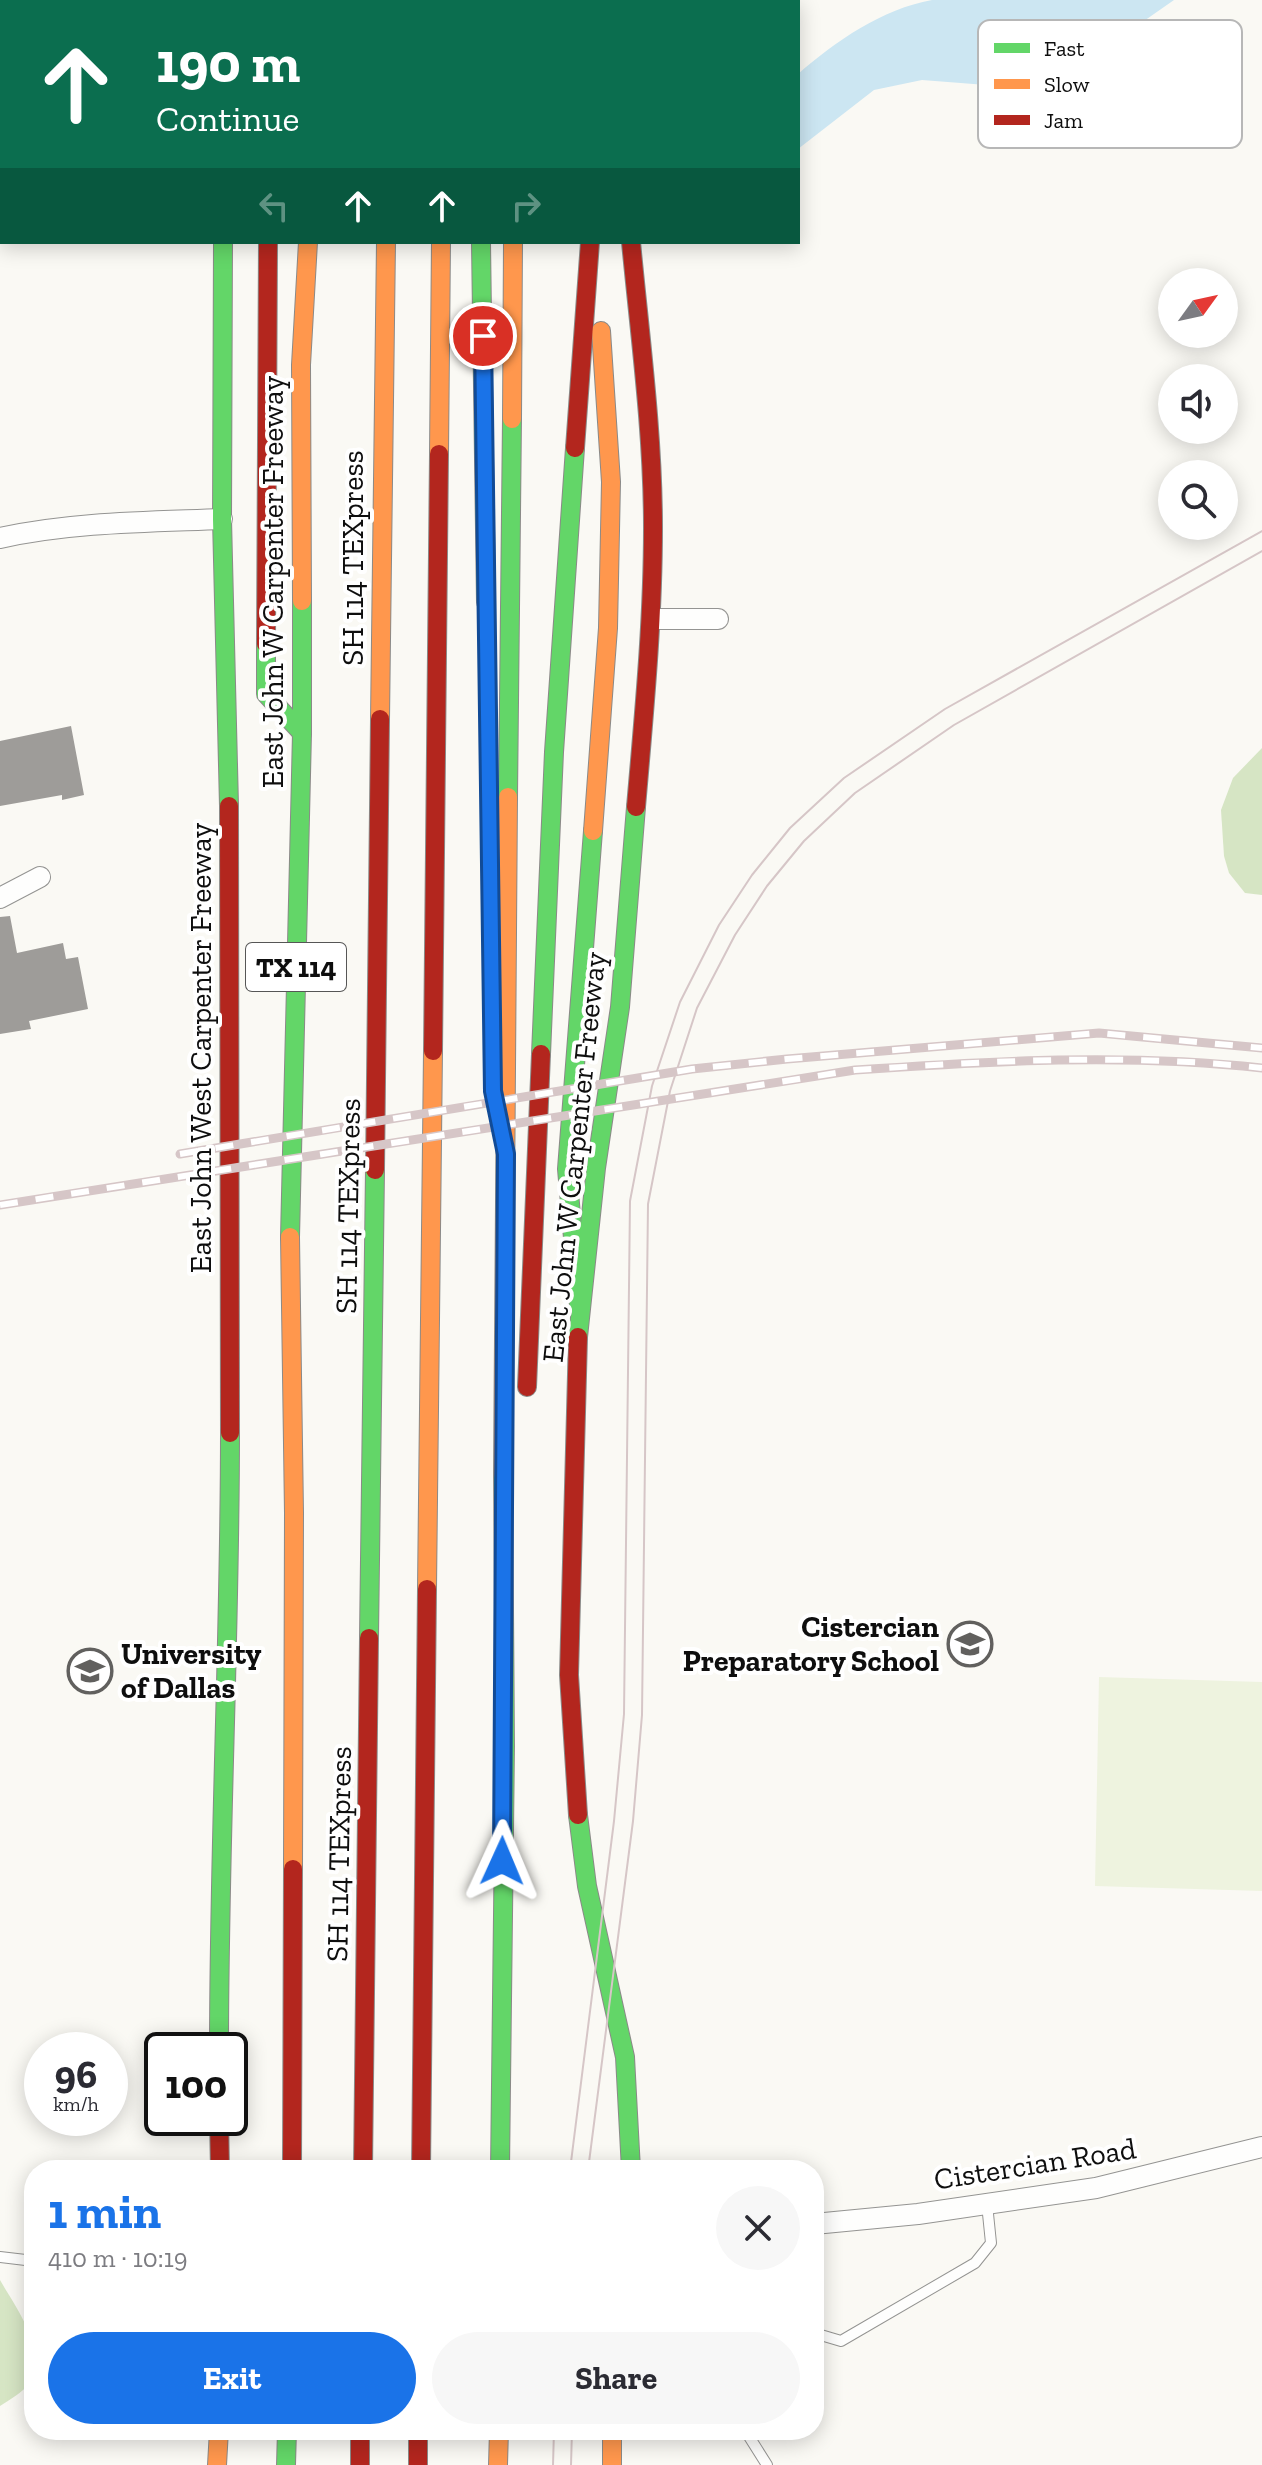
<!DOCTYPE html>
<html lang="en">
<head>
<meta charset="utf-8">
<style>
	:root { --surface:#fff; --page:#f7f7f7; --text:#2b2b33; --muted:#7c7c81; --accent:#1a73e8 }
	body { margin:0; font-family:"Zilla Slab",serif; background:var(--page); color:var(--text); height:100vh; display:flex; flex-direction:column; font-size:30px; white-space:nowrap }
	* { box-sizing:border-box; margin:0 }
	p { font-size:26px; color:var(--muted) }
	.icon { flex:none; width:44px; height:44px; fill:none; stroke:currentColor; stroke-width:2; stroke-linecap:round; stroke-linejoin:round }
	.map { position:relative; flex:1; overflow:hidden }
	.details { position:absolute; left:24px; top:2160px; width:800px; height:280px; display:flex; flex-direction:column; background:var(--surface); border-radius:32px; box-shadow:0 4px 20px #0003 }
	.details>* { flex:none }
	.guide { position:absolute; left:0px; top:0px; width:800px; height:244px; box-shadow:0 4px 20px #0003; background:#0b6e4f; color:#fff; overflow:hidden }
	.needle { width:52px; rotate:57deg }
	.fabs { position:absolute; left:1158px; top:268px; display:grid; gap:16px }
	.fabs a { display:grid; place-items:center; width:80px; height:80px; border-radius:50%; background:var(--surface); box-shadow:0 4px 20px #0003; font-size:40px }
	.speed { position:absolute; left:24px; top:2032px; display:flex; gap:16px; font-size:40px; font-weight:700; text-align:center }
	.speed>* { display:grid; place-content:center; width:104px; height:104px; border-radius:50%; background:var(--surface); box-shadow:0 4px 20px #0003; line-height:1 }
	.speed small { font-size:20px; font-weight:400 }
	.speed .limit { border:4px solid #111; border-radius:12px; background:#fff; color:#111 }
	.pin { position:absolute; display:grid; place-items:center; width:68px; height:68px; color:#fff; margin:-34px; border:4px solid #fff; border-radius:50%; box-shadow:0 2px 8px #0007 }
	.me { position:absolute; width:88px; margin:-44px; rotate:1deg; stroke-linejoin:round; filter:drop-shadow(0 0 6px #0008) }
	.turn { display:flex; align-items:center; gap:28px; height:168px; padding:0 24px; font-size:36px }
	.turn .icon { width:104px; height:104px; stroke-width:2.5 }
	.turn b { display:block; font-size:56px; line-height:68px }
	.lanes { display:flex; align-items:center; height:76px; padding:0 24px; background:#0003; justify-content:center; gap:40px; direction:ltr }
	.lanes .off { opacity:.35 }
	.round { display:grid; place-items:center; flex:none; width:84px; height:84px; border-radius:42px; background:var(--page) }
	.head { display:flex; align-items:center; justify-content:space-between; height:136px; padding:0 24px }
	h1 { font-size:48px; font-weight:700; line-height:60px; color:var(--accent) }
	.action { display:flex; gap:16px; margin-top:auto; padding:16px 24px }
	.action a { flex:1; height:92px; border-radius:48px; background:var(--accent); color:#fff; font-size:32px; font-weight:700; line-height:92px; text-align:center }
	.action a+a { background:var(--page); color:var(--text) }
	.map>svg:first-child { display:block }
	.forest { fill:#d6e5c4 }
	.pitch { fill:#eef3df }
	.water { fill:#cce6f2 }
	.building { fill:#9e9c99 }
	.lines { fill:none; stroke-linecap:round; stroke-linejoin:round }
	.lane-casing { stroke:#949492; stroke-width:12 }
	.street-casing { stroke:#949492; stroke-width:22 }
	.fast-casing { stroke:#8b8a88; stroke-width:20 }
	.slow-casing { stroke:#8b8a88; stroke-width:20 }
	.jam-casing { stroke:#8b8a88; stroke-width:20 }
	.lane { stroke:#fefefd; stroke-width:10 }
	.street { stroke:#fefefd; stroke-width:20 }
	.fast { stroke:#63d668; stroke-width:18 }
	.slow { stroke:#ff974d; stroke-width:18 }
	.jam { stroke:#b3261e; stroke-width:18 }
	.tram { stroke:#d6c6c7; stroke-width:2 }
	.rail-casing { stroke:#d6c6c7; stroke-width:9 }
	.rail { stroke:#fff; stroke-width:6; stroke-dasharray:18; stroke-linecap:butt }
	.route-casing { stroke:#114b97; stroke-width:20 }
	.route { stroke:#1a73e8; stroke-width:14 }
	.labels { text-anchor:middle; stroke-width:8; stroke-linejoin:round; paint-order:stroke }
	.shield { fill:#fff; stroke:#565656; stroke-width:2 }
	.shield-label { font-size:28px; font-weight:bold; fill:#0e0e0e }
	.street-label { font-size:30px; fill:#0e0e0e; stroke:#fff }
	.poi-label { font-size:30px; font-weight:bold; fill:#0e0e0e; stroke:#fff; text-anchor:end }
	.key { fill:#fff; stroke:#b7b7b7; stroke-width:2 }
	.key-label { font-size:22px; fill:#0e0e0e }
</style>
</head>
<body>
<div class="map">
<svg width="1262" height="2465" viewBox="0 0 1262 2465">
	<rect width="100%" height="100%" fill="#faf9f4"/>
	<!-- forest -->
	<g class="forest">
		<polygon points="1262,748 1262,895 1245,893 1229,873 1224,856 1221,810 1233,778"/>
		<path d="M0 2280C14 2305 51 2354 30 2383 23 2392 9 2400 0 2406Z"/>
	</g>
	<!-- pitch -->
	<polygon class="pitch" points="1099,1677 1262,1682 1262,1891 1095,1886"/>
	<!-- water -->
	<path class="water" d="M932 0H1174L1058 81 1012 87 922 80 874 90 798 149V74C836 41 882 9 932 0Z"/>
	<!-- building -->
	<g class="building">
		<polygon points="71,726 84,795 62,800 62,795 0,806 0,741"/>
		<polygon points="10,916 17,953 63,943 66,959 78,957 88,1009 29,1021 31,1029 0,1034 0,917"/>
	</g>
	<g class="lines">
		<!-- lane casing -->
		<g class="lane-casing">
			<g id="lane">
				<polyline points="0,2257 34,2261"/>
				<polyline points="814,2333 841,2341 975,2263 991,2243 987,2204"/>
				<polyline points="745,2430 767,2465"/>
			</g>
		</g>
		<!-- street casing -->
		<g class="street-casing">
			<g id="street">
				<path d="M0 538C72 522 148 522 222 519"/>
				<polyline points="652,619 718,619"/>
				<polyline points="0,898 40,877"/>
				<polyline points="814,2224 918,2214 1096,2188 1262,2147"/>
			</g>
		</g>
		<!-- fast casing -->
		<g class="fast-casing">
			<g id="fast">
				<polyline points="347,0 347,2"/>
				<polyline points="477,0 477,2"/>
				<polyline points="515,0 515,2"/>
				<polyline points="223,242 222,519 229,806"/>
				<polyline points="481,242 486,602"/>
				<polyline points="266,644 266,694 302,733"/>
				<polyline points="508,797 512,419"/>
				<polyline points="541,1054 554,752 575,448"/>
				<polyline points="290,1237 302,733 302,601"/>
				<polyline points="579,1307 567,1169 593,831"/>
				<polyline points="578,1337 596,1168 620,1007 636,807"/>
				<polyline points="369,1638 375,1170"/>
				<polyline points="578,1815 587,1886 625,2057 631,2170"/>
				<path d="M219 2050C219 1844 230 1639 230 1433"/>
				<polyline points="500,2170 505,1746 503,1474"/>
				<polyline points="286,2465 287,2430"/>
			</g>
		</g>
		<!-- slow casing -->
		<g class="slow-casing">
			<g id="slow">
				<polyline points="223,0 223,2"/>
				<polyline points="314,0 314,2"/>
				<polyline points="391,0 391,2"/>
				<polyline points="445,0 445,2"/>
				<polyline points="568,0 569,2"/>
				<polyline points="631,0 631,2"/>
				<polyline points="512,419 513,242"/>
				<polyline points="439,454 441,242"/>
				<polyline points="302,601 301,365 308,242"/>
				<polyline points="380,719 386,242"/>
				<polyline points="593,831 608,628 611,482 601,331"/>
				<polyline points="290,1237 294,1513 293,1869"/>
				<polyline points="503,1474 508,797"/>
				<polyline points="427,1589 433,1051"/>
				<polyline points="612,2430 612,2465"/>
				<polyline points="217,2465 219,2430"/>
				<polyline points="498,2465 499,2430"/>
			</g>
		</g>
		<!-- jam casing -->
		<g class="jam-casing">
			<g id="jam">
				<polyline points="275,0 275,2"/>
				<polyline points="597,0 597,2"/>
				<path d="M631 242C640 337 653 432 653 528 653 621 644 714 636 807"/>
				<polyline points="575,448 590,242"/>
				<polyline points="266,644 268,242"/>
				<polyline points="229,806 230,1433"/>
				<polyline points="433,1051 439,454"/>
				<polyline points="375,1170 380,719"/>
				<polyline points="578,1337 569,1675 578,1815"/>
				<polyline points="527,1387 541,1054"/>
				<polyline points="219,2118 220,2170"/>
				<polyline points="292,2170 293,1869"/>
				<polyline points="363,2170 369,1638"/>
				<polyline points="421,2170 427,1589"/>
				<polyline points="360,2430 360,2465"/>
				<polyline points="418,2430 418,2465"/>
			</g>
		</g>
		<!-- lane -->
		<use href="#lane" class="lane"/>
		<!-- street -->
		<use href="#street" class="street"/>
		<!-- fast -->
		<use href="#fast" class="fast"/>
		<!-- slow -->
		<use href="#slow" class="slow"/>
		<!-- jam -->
		<use href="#jam" class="jam"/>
		<!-- tram -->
		<g class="tram">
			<polyline points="570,2170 614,1821 624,1714 630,1201 652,1086 680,1002 719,925 752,875 790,828 844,778 945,709 1262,531"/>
			<polyline points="588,2170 633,1821 642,1715 648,1204 670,1091 697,1008 735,935 767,886 804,841 855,793 954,725 1262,551"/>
			<polyline points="553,2465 554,2430"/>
			<polyline points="571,2465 572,2430"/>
		</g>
		<!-- rail casing -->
		<g class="rail-casing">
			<g id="rail">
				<polyline points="180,1154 692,1069 787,1059 1099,1033 1262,1048"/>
				<path d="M0 1205 855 1070C990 1061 1127 1053 1262 1068"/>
			</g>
		</g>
		<!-- rail -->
		<use href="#rail" class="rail"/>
	</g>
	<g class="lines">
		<!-- route casing -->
		<g class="route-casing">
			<polyline id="route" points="483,336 493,1091 506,1154 502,1861"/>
		</g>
		<!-- route -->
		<use href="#route" class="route"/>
	</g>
	<!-- icons -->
	<defs>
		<g id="school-ring" transform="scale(2.3)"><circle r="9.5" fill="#fff" stroke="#61605e" stroke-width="1.5"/><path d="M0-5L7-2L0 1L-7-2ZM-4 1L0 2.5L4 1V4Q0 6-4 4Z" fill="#61605e"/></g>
		<g id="university-ring" transform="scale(2.3)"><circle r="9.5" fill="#fff" stroke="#61605e" stroke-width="1.5"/><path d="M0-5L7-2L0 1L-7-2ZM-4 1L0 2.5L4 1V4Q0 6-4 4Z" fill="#61605e"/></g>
	</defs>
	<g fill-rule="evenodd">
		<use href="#school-ring" x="970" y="1644"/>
		<use href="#university-ring" x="90" y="1671"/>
	</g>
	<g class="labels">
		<!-- shield labels -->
		<rect class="shield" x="246" y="943" width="100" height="48" rx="6"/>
		<g class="shield-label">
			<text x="296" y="977">TX 114</text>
		</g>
		<!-- street labels -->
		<g class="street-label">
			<text transform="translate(353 558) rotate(-90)" y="10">SH 114 TEXpress</text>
			<text transform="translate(273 582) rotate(-90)" y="10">East John W Carpenter Freeway</text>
			<text transform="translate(201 1048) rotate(-90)" y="10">East John West Carpenter Freeway</text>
			<text transform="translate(574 1157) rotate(-84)" y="10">East John W Carpenter Freeway</text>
			<text transform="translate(348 1206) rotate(-89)" y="10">SH 114 TEXpress</text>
			<text transform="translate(339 1854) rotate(-89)" y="10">SH 114 TEXpress</text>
			<text transform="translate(1035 2164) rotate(-9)" y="10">Cistercian Road</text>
		</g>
		<!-- poi labels -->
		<g class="poi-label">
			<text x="939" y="1637">Cistercian<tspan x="939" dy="34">Preparatory School</tspan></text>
			<text x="121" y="1664" text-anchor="start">University<tspan x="121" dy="34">of Dallas</tspan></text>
		</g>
	</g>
	<!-- legend -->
	<rect x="978" y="20" width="264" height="128" rx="12" class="key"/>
	<rect x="994" y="43" width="36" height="10" fill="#63d668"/>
	<rect x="994" y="79" width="36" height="10" fill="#ff974d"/>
	<rect x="994" y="115" width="36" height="10" fill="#b3261e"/>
	<g class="key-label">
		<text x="1044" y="56">Fast</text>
		<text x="1044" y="92">Slow</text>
		<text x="1044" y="128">Jam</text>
	</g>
</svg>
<div class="fabs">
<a><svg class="needle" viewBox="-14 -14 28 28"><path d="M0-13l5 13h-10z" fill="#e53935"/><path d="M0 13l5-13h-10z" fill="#7c7c81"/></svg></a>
<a><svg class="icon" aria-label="sound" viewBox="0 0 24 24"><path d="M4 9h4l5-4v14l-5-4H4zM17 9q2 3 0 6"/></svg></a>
<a><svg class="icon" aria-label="search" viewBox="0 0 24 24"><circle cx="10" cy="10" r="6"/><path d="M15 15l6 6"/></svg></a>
</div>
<div class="speed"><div>96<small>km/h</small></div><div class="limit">100</div></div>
<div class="pin" style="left:483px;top:336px;background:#d93025"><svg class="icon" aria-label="arrive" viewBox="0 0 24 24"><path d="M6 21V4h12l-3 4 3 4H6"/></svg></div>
<svg class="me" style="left:502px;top:1861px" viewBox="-20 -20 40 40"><path d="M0-17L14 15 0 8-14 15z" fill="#1a73e8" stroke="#fff" stroke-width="4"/></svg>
<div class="guide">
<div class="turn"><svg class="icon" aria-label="ahead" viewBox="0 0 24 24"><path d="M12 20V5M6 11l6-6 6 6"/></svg><div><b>190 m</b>Continue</div></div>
<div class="lanes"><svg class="icon off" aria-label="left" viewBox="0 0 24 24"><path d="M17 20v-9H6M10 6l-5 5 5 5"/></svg><svg class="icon" aria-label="ahead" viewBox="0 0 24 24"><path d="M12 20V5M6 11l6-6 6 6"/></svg><svg class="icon" aria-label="ahead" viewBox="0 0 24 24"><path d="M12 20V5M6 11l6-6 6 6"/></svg><svg class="icon off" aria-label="right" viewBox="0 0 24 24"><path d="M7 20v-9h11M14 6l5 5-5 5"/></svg></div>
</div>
<section class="details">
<div class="head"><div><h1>1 min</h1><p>410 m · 10:19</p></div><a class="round"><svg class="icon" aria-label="close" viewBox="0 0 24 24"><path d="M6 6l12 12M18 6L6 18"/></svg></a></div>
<div class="action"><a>Exit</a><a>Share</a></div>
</section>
</div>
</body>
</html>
